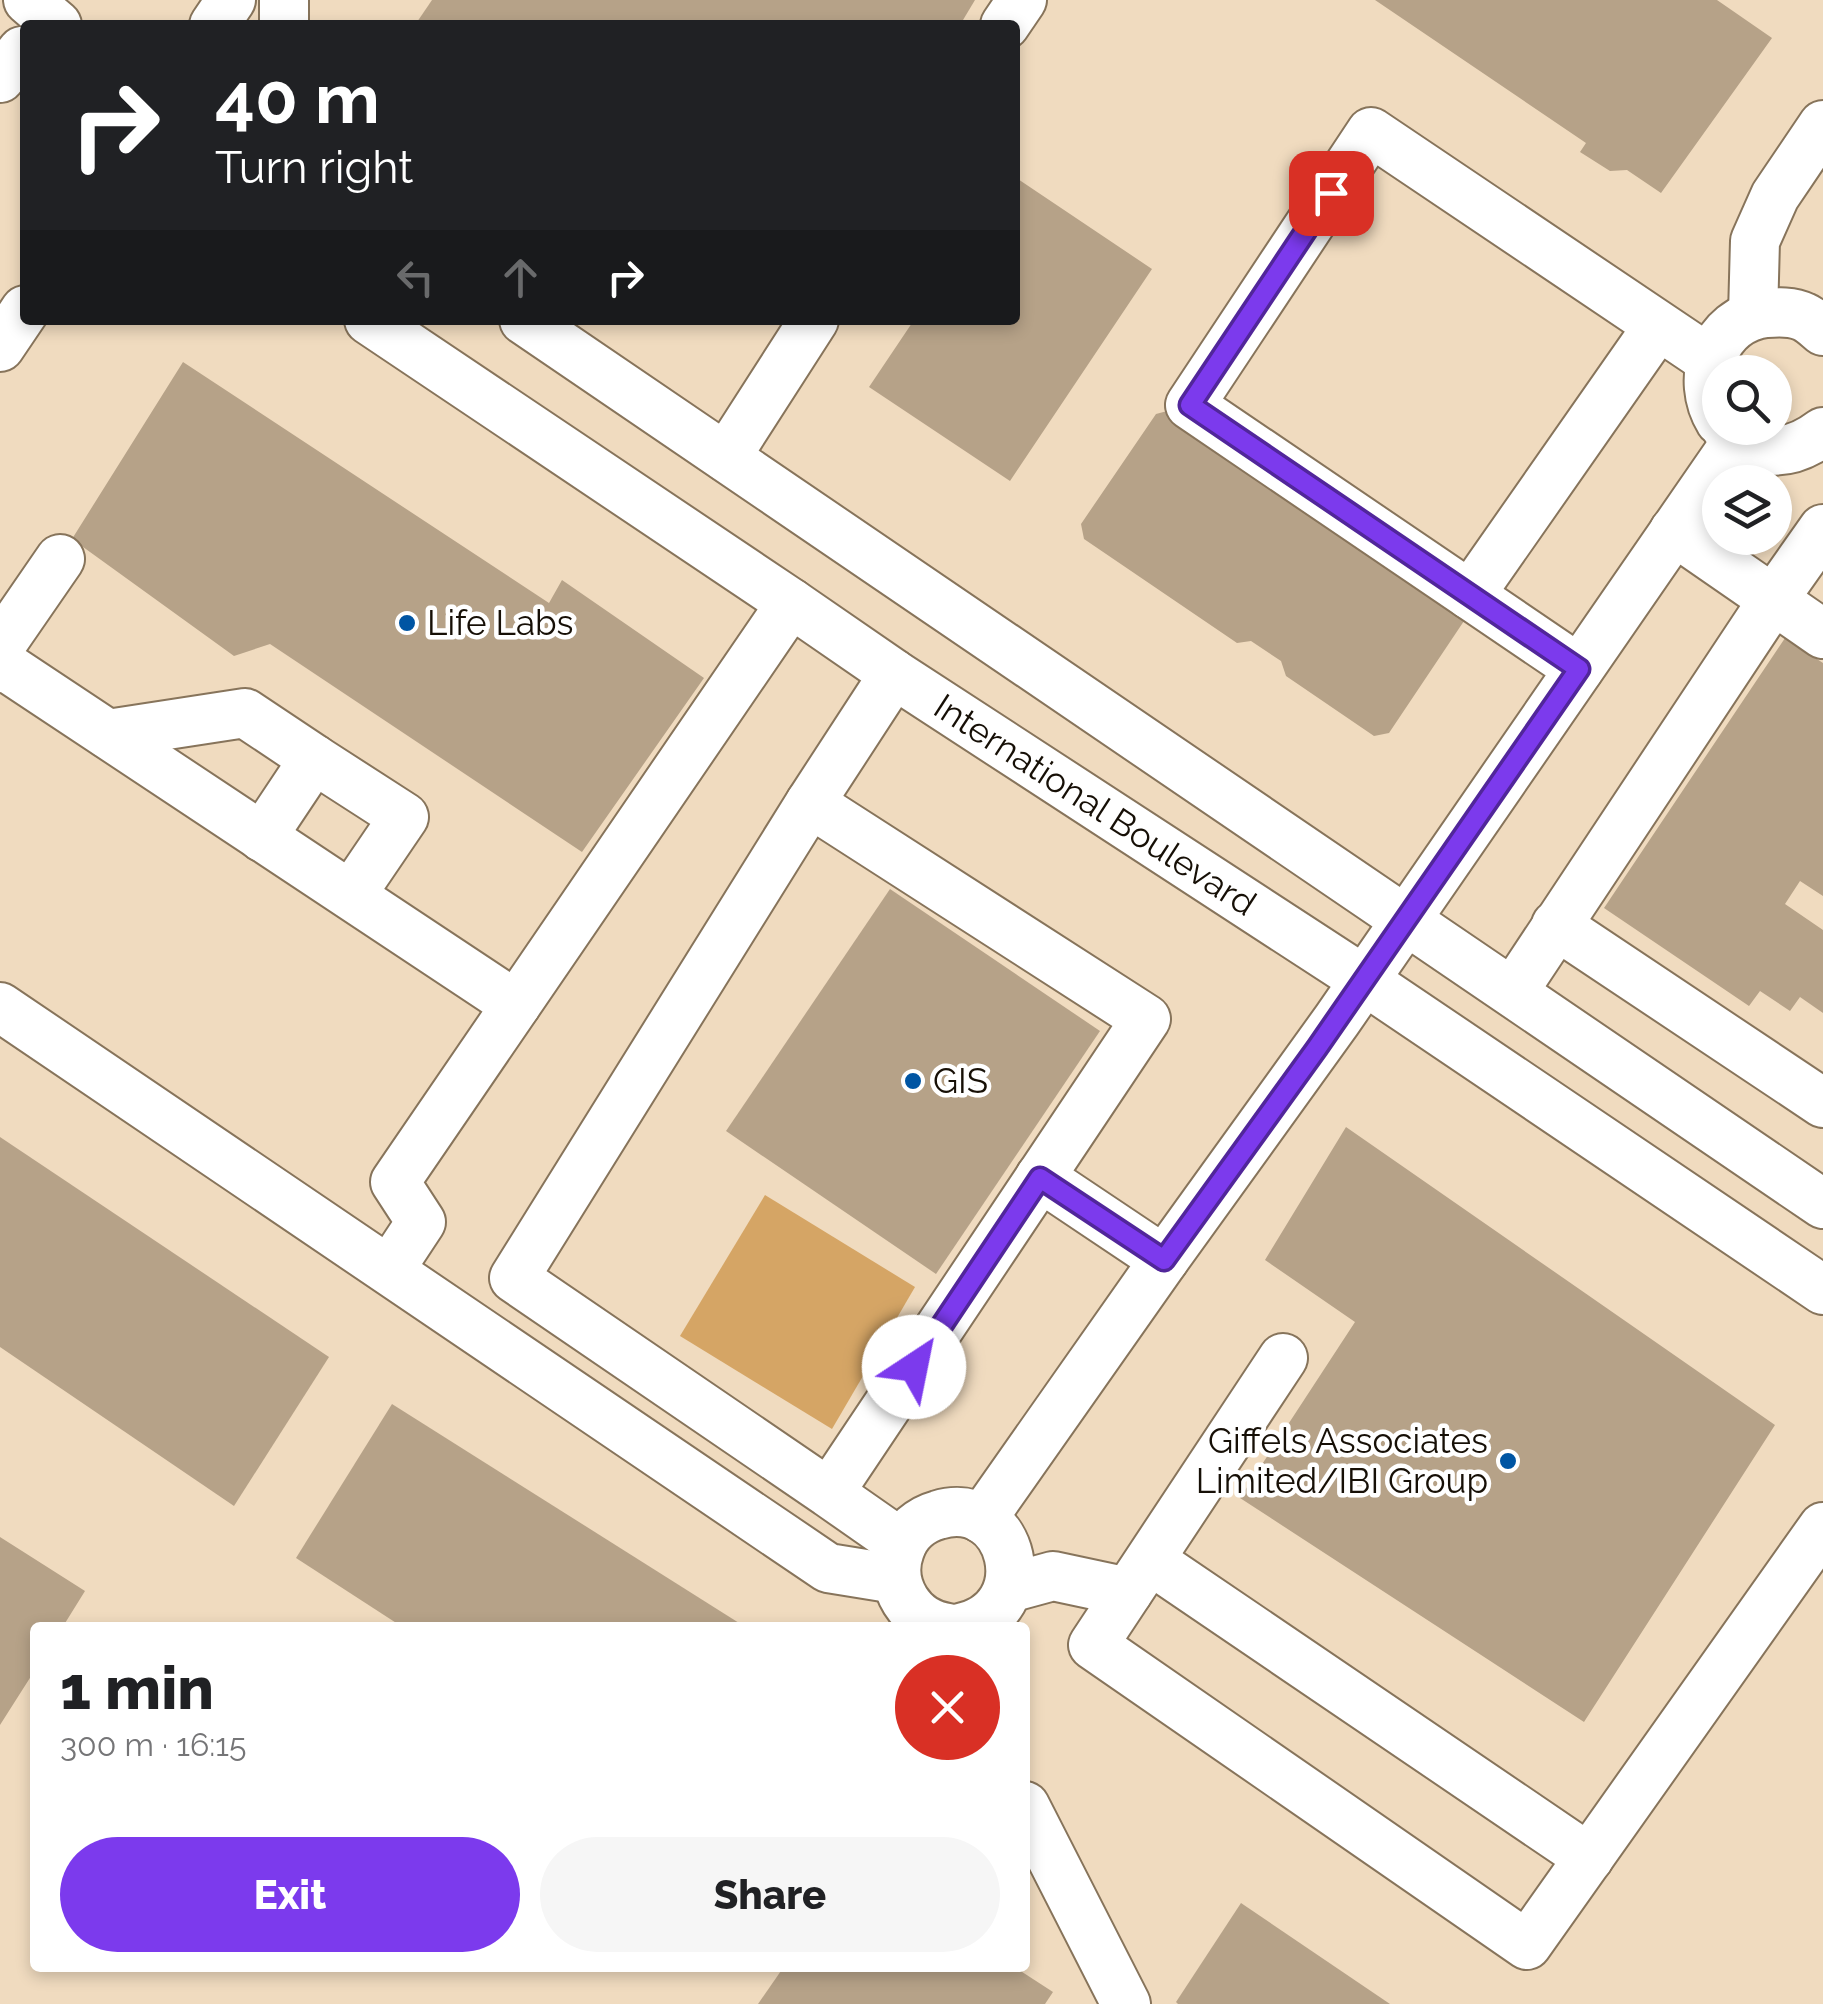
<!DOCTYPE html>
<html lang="en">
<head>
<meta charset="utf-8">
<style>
	:root { --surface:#fff; --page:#f6f6f6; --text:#202124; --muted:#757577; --accent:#7c3aed }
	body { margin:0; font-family:Raleway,sans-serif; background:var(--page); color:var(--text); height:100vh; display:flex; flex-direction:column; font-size:38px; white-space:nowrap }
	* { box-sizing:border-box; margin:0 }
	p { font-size:32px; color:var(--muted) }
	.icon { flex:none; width:55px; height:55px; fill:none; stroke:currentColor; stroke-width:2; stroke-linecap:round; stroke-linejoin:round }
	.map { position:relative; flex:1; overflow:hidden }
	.details { position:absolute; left:30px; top:1622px; width:1000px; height:350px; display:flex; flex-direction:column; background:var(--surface); border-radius:10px; box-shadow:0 5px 15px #0003 }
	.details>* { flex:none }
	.hud { position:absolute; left:20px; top:20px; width:1000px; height:305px; border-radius:10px; box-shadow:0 5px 15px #0003; background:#202124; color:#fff; overflow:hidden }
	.buttons { position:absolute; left:1702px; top:355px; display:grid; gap:20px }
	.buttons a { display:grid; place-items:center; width:90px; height:90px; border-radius:50%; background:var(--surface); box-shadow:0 5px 15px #0003; font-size:50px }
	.pin { position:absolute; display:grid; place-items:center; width:85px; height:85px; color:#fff; margin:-42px; border-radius:20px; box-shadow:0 5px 15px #0006 }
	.me { position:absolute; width:110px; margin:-55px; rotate:34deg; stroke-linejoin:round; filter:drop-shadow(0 0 8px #0008) }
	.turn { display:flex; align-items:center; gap:35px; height:210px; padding:0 30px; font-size:45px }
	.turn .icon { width:130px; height:130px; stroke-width:2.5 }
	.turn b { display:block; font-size:70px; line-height:85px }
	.lanes { display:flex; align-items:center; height:95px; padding:0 30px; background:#0003; justify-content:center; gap:50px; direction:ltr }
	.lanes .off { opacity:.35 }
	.round { display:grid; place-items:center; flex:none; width:105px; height:105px; border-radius:52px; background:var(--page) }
	.summary { display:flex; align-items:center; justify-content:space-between; height:170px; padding:0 30px }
	h1 { font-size:60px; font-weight:800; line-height:75px }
	.primary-button { display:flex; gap:20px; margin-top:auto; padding:20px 30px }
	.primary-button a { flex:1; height:115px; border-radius:60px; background:var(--accent); color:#fff; font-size:40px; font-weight:800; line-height:115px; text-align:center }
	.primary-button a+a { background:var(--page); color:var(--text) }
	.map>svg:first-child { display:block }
	.green { fill:#d5a565 }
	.building { fill:#b6a288 }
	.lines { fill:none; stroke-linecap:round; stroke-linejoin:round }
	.minor-casing { stroke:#87745b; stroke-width:52 }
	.minor { stroke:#fff; stroke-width:48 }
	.route-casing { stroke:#51269a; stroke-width:25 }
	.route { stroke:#7c3aed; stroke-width:18 }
	.poi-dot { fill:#0055a3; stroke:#fff; stroke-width:4 }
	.labels { text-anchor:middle; stroke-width:9; stroke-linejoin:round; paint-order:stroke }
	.poi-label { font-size:35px; fill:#160f06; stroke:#fff; text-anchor:start }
	.street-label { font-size:35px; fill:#160f06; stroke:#fff }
</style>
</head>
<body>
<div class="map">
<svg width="1823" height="2004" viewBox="0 0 1823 2004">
	<rect width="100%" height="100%" fill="#f0dbbf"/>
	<!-- green -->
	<polygon class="green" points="765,1195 915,1287 832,1429 680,1336"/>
	<!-- building -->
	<g class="building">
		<polygon points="432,0 975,0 960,25 415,25"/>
		<polygon points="1375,0 1717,0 1772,38 1661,193 1627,170 1610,171 1580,152 1586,143"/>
		<polygon points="1015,177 1152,269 1010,481 869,387 914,320 1015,320"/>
		<polygon points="183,362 549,603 562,580 704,678 582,852 270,644 234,656 72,539"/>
		<polygon points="1171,410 1324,513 1328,528 1361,551 1373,547 1462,606 1464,621 1389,733 1374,736 1286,676 1281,661 1251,641 1237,643 1084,539 1081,524 1156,414"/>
		<polygon points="1785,638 1823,663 1823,896 1800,881 1785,904 1823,930 1823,1013 1800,997 1790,1011 1760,991 1749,1006 1604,908"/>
		<polygon points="890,889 1100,1031 936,1274 726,1131"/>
		<polygon points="1346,1127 1775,1425 1584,1722 1240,1498 1355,1322 1265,1260"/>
		<polygon points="0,1137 329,1357 234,1506 0,1347"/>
		<polygon points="392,1404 747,1628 404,1628 296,1558"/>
		<polygon points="0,1537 85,1591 62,1628 35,1628 35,1670 0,1725"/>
		<polygon points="1241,1903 1390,2004 1178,2004 1176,2002"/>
		<polygon points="783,1968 1016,1968 1053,1992 1045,2004 758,2004"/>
	</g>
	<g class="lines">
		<!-- minor casing -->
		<g class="minor-casing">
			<g id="minor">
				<polyline points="28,0 57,25"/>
				<polyline points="284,0 284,25"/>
				<polyline points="214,25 231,0"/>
				<polyline points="1005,25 1022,0"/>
				<polyline points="0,78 22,51"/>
				<polyline points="1753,315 1755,241 1775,196 1823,125"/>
				<polyline points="369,320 791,603 894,674 1364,980 1823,1290"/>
				<polyline points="524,320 1823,1204"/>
				<polyline points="0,347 25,310"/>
				<path d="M1720 421C1694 379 1714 320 1766 313 1778 312 1792 311 1804 317 1811 320 1817 326 1823 331"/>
				<path d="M1726 428C1757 458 1790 457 1823 432"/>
				<polyline points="726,457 814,320"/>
				<polyline points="1674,531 1823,634"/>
				<polyline points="1470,595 1658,326"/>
				<polyline points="0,646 60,559"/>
				<polyline points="0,667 11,670 516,1005"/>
				<polyline points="1579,669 1190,405 1371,132 1710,360"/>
				<polyline points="108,734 245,713 314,759 262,837"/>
				<polyline points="314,759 404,817 351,895"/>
				<polyline points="810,803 894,674"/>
				<polyline points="1556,925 1823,1103"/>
				<polyline points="1513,992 1773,600 1823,529"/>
				<polyline points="0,1007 828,1568 896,1579"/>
				<polyline points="1040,1177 1164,1260"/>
				<polyline points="390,1269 421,1222 395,1182 791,603"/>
				<polyline points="1283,1358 1093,1645 1527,1945 1823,1527"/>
				<polyline points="829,1493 514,1278 810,803 1146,1019 829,1493 902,1544"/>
				<polyline points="982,1519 1164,1260 1337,1020 1738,439"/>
				<polyline points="1150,1560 1589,1858"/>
				<polyline points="1009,1588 1053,1576 1128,1592"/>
				<path d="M949 1628C911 1624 887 1585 900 1550 906 1532 920 1520 938 1515 1013 1492 1044 1611 960 1628"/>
				<polyline points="1025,1806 1126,2004"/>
			</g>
		</g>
		<!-- minor -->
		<use href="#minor" class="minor"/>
	</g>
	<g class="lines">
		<!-- route casing -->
		<g class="route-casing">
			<polyline id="route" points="914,1367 1040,1178 1164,1260 1317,1048 1579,669 1190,405 1331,193"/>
		</g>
		<!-- route -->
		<use href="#route" class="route"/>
	</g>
	<!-- markers -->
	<g class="poi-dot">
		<circle cx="407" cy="623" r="10"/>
		<circle cx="913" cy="1081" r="10"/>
		<circle cx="1508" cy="1461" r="10"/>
	</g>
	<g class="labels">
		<!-- poi labels -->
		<g class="poi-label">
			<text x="427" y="635">Life Labs</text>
			<text x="933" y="1093">GIS</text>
			<text x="1488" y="1453" text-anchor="end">Giffels Associates<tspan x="1488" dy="40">Limited/IBI Group</tspan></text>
		</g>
		<!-- street labels -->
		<g class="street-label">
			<text transform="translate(1095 805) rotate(33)" y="12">International Boulevard</text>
		</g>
	</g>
</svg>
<div class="buttons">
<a><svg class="icon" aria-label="search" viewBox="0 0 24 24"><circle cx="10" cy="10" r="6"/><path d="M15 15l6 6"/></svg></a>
<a><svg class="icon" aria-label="layers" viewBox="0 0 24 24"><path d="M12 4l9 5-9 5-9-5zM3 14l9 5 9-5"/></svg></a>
</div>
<div class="pin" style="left:1331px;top:193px;background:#d93025"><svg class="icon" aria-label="arrive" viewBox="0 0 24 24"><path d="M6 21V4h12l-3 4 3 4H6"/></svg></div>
<svg class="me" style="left:914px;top:1367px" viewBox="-20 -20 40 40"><circle r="19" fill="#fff"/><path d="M0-13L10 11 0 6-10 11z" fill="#7c3aed"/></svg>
<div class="hud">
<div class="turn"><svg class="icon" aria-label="right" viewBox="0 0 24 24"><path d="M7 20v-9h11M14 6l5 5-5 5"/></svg><div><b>40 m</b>Turn right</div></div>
<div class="lanes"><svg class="icon off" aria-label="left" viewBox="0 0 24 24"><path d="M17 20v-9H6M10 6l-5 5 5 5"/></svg><svg class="icon off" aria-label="ahead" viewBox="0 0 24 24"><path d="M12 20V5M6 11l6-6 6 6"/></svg><svg class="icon" aria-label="right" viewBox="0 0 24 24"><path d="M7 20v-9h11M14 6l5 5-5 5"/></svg></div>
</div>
<section class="details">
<div class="summary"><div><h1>1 min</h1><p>300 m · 16:15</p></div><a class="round" style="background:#d93025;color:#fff"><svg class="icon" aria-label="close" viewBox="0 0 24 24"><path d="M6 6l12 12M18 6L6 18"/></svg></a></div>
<div class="primary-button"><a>Exit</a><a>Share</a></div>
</section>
</div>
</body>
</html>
